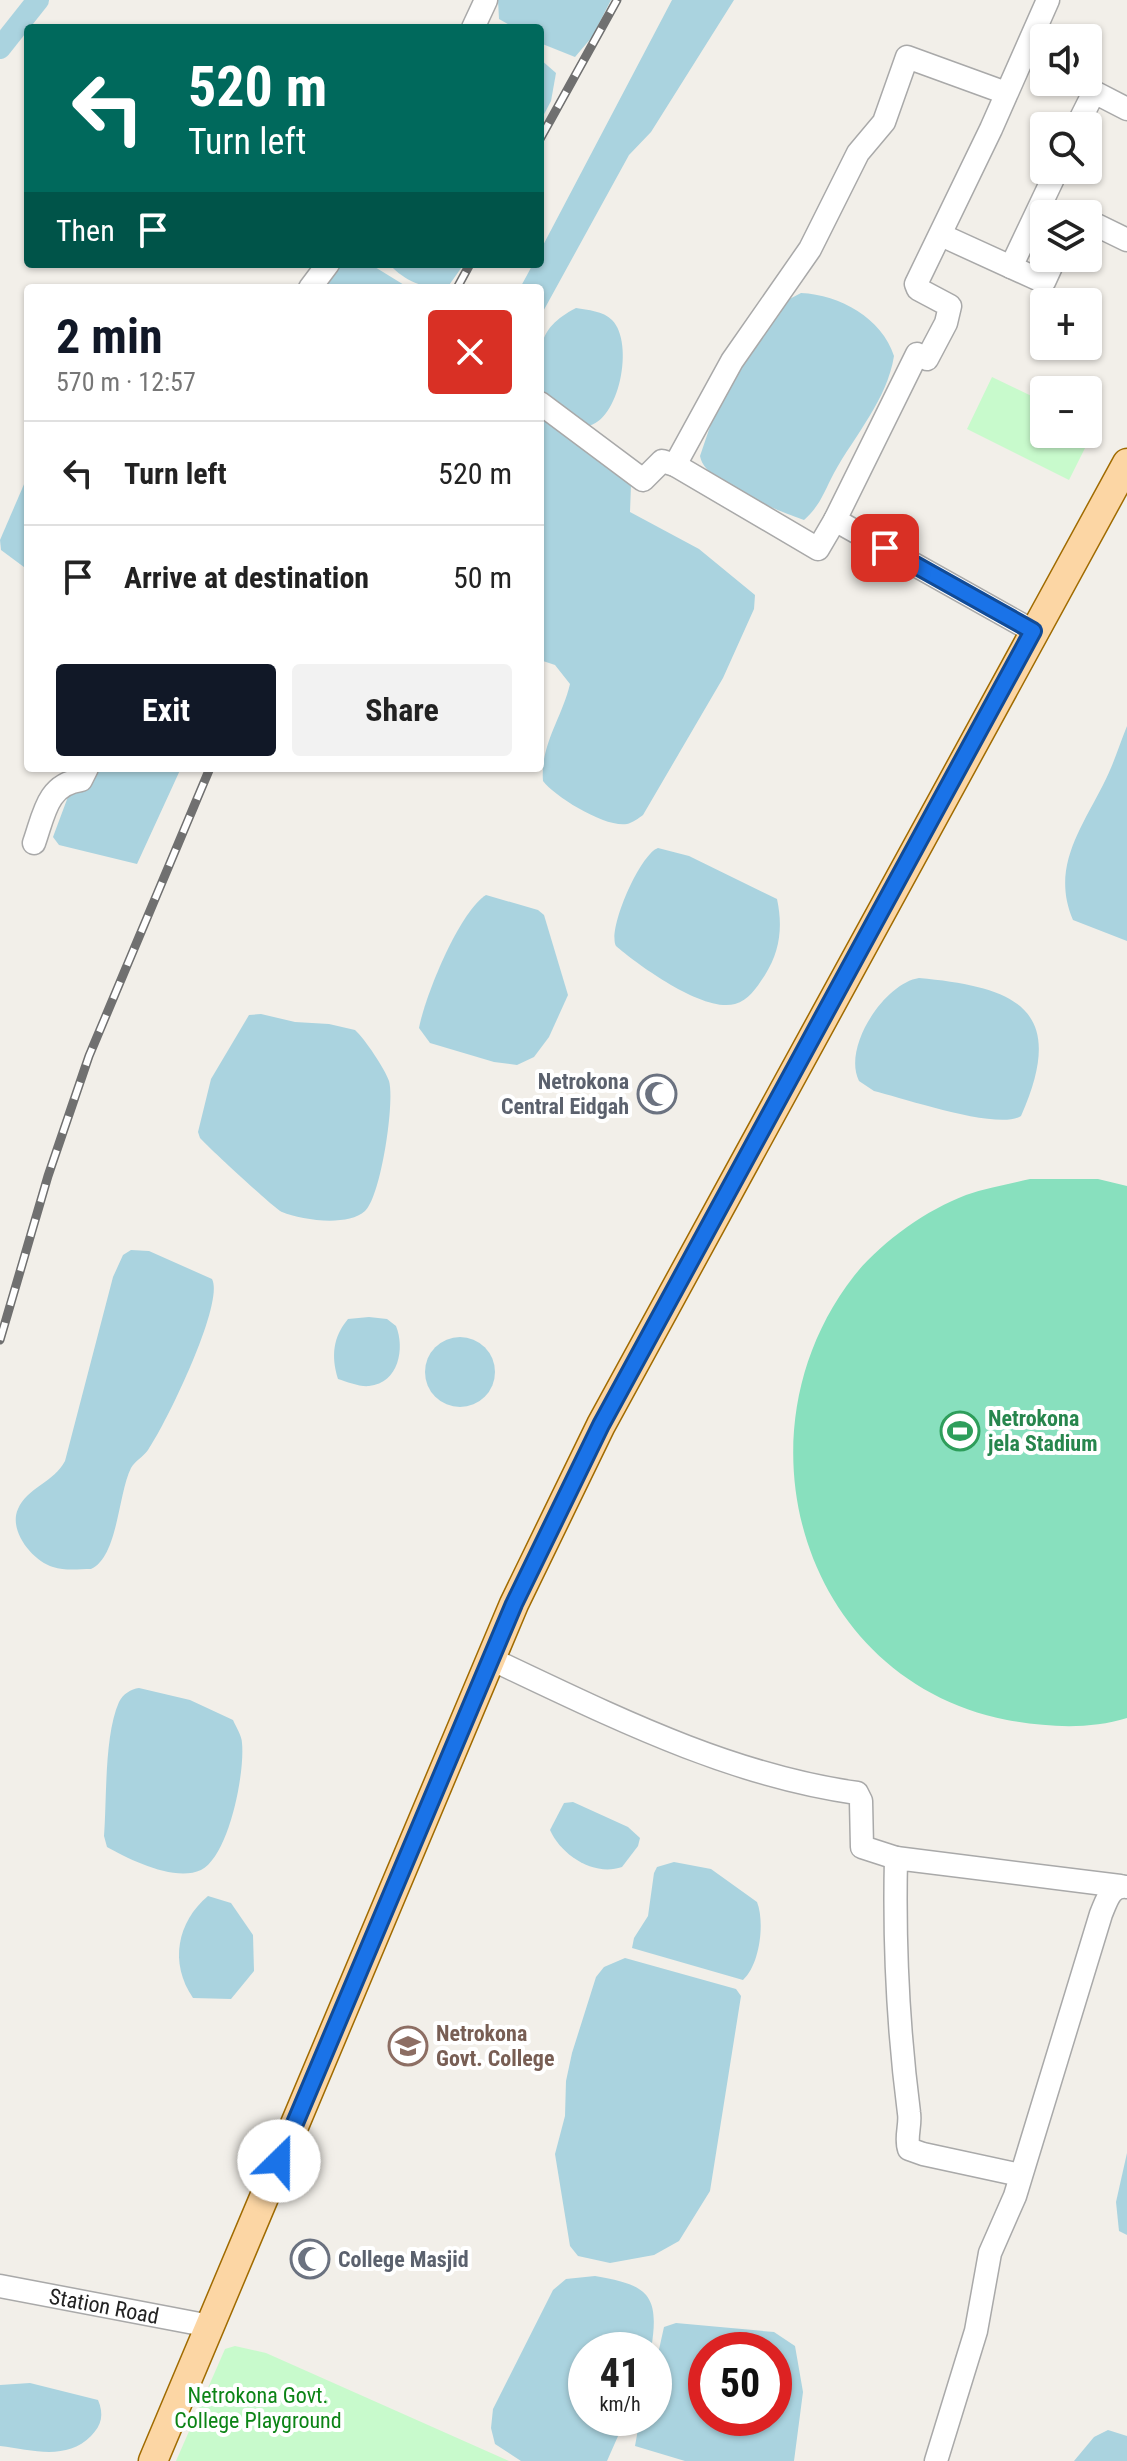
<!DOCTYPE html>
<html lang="en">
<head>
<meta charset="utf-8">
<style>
	:root { --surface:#fff; --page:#f2f2f2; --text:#222; --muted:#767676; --line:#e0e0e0; --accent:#111827 }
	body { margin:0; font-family:"Roboto Condensed",sans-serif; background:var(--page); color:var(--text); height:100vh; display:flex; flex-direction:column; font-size:30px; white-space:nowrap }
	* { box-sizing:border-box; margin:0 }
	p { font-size:26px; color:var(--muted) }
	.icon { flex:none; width:44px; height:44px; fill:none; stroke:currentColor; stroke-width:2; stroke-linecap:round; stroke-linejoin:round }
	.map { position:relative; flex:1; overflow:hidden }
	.details { position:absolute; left:24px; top:284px; width:520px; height:488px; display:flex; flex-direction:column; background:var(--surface); border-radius:8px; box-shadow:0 2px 6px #0004 }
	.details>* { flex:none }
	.top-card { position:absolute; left:24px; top:24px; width:520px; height:244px; border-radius:8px; box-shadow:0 2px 6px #0004; background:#00695c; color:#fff; overflow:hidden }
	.controls { position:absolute; left:1030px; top:24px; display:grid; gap:16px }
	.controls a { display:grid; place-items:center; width:72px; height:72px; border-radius:8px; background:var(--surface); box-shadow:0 2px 6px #0004; font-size:40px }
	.speed { position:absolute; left:568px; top:2332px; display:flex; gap:16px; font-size:40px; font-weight:700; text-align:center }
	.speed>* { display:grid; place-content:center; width:104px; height:104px; border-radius:50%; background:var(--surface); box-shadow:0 2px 6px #0004; line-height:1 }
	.speed small { font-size:20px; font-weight:400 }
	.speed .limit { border:12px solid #d22; background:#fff; color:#111 }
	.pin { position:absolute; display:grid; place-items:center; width:68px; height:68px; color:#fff; margin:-34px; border-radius:16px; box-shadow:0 4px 12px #0006 }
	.me { position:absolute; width:88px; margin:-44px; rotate:23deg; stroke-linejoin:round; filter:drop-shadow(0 0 6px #0008) }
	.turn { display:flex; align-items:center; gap:28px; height:168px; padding:0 32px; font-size:36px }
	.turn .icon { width:104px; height:104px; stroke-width:2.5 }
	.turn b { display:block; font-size:56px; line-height:68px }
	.then { display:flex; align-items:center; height:76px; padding:0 32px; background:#0003; gap:16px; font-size:30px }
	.round { display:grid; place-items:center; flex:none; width:84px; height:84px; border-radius:8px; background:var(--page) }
	.overview { display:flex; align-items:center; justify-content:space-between; height:136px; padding:0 32px }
	h1 { font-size:48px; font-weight:700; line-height:60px; color:var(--accent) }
	.primary-button { display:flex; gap:16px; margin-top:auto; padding:16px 32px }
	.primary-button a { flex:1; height:92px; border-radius:8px; background:var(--accent); color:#fff; font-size:32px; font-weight:700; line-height:92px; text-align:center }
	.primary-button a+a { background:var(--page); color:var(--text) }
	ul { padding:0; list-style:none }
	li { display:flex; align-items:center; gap:24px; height:104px; padding:0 32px; border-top:2px solid var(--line) }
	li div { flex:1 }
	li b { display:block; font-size:30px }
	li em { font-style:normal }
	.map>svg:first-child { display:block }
	.park { fill:#c8facc }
	.pitch { fill:#88e0be }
	.water { fill:#aad3df; fill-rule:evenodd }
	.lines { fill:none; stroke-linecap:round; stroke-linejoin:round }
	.canal { stroke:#aad3df; stroke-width:22 }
	.minor-casing { stroke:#a9a9a9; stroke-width:25 }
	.major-casing { stroke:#a06b00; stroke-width:31 }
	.minor { stroke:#fff; stroke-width:22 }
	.major { stroke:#fcd6a4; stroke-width:28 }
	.rail-casing { stroke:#707070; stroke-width:9 }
	.rail { stroke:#fff; stroke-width:6; stroke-dasharray:18; stroke-linecap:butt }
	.route-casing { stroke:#114b97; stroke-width:20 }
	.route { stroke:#1a73e8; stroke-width:14 }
	.labels { text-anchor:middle; stroke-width:8; stroke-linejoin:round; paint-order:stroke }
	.worship-label { font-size:22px; font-weight:bold; fill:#5b616d; stroke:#fff; text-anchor:end }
	.leisure-label { font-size:22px; font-weight:bold; fill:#27864d; stroke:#fff; text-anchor:start }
	.education-label { font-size:22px; font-weight:bold; fill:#785e54; stroke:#fff; text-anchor:start }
	.street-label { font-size:22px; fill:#222; stroke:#fff }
	.park-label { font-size:22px; fill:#0c8416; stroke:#fff }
</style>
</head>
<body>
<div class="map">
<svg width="1127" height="2461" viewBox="0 0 1127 2461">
	<rect width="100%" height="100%" fill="#f2efe9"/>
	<!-- park -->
	<g class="park">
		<polygon points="992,377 1044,402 1044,434 1088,434 1088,424 1095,428 1069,480 967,429"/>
		<polygon points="235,2346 266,2353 509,2461 176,2461 225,2349"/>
	</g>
	<!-- pitch -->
	<path class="pitch" d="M1030 1179H1098L1127 1186V1718C1088 1730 1047 1727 1007 1720 803 1680 730 1435 854 1276 880 1243 926 1210 966 1195 986 1188 1009 1184 1030 1179Z"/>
	<!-- water -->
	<g class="water">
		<polygon points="498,0 611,0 592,37 575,57 540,43 540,28 515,28 499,19"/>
		<polygon points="672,0 734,0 651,132 629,155 540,317 540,288 520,288 533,264 540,264 540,251"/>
		<polygon points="540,59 556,73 551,101 540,122"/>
		<polygon points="331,264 370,264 409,288 317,288"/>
		<path d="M389 264H464L447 288C422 288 406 282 389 264Z"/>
		<path d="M801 293C840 295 882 318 894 356 887 400 855 435 834 473 824 492 820 506 804 520 780 511 704 484 700 456L719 400 780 304Z"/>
		<path d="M576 308C588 310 603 311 612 320 635 343 619 422 587 426L540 394C540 351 534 330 576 308Z"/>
		<path d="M540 413 622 473 631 485 630 512 699 549 755 595 754 609 723 678 643 815C639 818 632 823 627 824 606 828 555 797 543 781 540 745 562 718 570 684L555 665 540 660Z"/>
		<polygon points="28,475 28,570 1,550 0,540"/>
		<path d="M1127 726V941L1073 920C1051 869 1080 830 1103 785 1113 766 1119 746 1127 726Z"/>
		<polygon points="101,768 181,768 137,864 59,845 53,837 69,794 91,782"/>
		<path d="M658 848 689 856 777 899C783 927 780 951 765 975 757 987 749 1000 735 1004 704 1013 638 965 616 946 607 930 640 854 658 848Z"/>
		<path d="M486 895 538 910 544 915 568 995 549 1037 534 1057 517 1065 494 1062 430 1043 419 1028C425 996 459 912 486 895Z"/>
		<path d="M919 978C1018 987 1068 1010 1021 1116 999 1131 903 1098 874 1091L859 1081C842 1047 885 983 919 978Z"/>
		<path d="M261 1014 295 1022 329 1024 355 1030C365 1039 385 1069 389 1081 395 1101 381 1197 365 1211 347 1227 302 1220 282 1212 276 1210 208 1147 200 1138L198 1132 211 1079 249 1015Z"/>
		<path d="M131 1250 149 1251 212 1279C225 1303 165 1426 148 1450 143 1457 135 1461 131 1468 118 1494 118 1557 91 1569 79 1569 65 1571 53 1567 33 1561 8 1531 18 1509 27 1488 54 1482 65 1461L113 1277 123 1255Z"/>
		<path d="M369 1317 387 1319 396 1326C405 1348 399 1383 369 1386 360 1387 347 1382 338 1379 331 1356 333 1337 348 1319Z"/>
		<circle cx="460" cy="1372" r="35"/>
		<path d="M139 1688 190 1700 233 1720C236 1727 242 1736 242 1743 245 1773 229 1856 201 1870 175 1882 130 1860 107 1847L104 1836C107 1799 104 1736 119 1702 123 1694 131 1689 139 1688Z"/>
		<path d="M573 1802 628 1827 640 1838 638 1846 622 1867C594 1877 561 1855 550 1830L564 1803Z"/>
		<path d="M674 1862 711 1869 757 1902C765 1922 760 1965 743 1980L632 1948 634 1938 648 1916 654 1873 657 1867Z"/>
		<path d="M208 1896 231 1903 253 1935 254 1971 231 1999 193 1998C169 1963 177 1922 208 1896Z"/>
		<polygon points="625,1958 736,1989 741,1996 710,2191 679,2241 654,2255 610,2263 578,2256 570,2246 555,2154 565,2116 566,2081 572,2053 596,1977 604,1967"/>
		<polygon points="1127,2153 1127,2235 1119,2231 1116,2202"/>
		<path d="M595 2276C649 2285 660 2295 651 2350H586V2418H626L607 2461H521L495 2444 491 2428 493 2409 553 2290 566 2279Z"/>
		<path d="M676 2323 774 2332 795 2346 803 2392 794 2461H685L635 2446 640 2418H654V2372L664 2327ZM706 2350H774V2418H706Z"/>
		<path d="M30 2383 98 2400C104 2414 102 2425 91 2436 66 2461 33 2450 0 2446V2385Z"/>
		<polygon points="1108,2430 1127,2436 1127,2461 1074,2461 1094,2437"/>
	</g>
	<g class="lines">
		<!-- canal -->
		<polyline class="canal" points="0,48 38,0"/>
		<!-- minor casing -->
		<g class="minor-casing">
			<g id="minor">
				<polyline points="473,28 486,0"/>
				<polyline points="1077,126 1094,92 1127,109"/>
				<polyline points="1088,221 1127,240"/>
				<polyline points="941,235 1044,282 1055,258"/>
				<polyline points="1011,267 1057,170"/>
				<polyline points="310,288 328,264"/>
				<polyline points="540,403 643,480 662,461 675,465 818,549 835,520"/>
				<polyline points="675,465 732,361 810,249 858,153 884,122 907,57 1006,93"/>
				<polyline points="1033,631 835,520 917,354 927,359 946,323 950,306 918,289 916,284 991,129 1048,0"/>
				<path d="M34 843C44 815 47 784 81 780L87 768"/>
				<path d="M491 1659C608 1714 727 1775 857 1793L861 1801 862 1847 896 1858"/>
				<path d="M1020 2175 923 2154 909 2149C905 2138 911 2125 909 2113 898 2028 894 1943 896 1858L1120 1886"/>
				<path id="s1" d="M0 2286 210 2326"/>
				<path d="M936 2461 976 2331 990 2253 1015 2196 1101 1914C1107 1900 1110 1885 1127 1887"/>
			</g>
		</g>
		<!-- major casing -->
		<g class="major-casing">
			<polyline id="major" points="153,2461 514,1604 601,1425 1127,463"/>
		</g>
		<!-- minor -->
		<use href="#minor" class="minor"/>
		<!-- major -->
		<use href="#major" class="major"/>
		<!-- rail casing -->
		<g class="rail-casing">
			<g id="rail">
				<polyline points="540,139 617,0"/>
				<polyline points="457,288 470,264"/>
				<polyline points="0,1340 48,1176 89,1056 210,768"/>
			</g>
		</g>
		<!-- rail -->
		<use href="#rail" class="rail"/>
	</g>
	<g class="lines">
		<!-- route casing -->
		<g class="route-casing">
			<polyline id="route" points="279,2161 514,1604 601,1425 1033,631 885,548"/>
		</g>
		<!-- route -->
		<use href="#route" class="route"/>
	</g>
	<!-- icons -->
	<defs>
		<g id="mosque-ring" transform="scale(2)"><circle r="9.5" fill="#fff" stroke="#6b7280" stroke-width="1.5"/><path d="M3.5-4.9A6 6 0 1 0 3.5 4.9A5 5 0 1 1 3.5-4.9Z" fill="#6b7280"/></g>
		<g id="stadium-ring" transform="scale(2)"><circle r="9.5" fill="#fff" stroke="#2e9e5b" stroke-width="1.5"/><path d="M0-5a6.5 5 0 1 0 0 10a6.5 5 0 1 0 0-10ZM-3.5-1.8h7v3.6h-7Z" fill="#2e9e5b"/></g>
		<g id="university-ring" transform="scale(2)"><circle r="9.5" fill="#fff" stroke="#8d6e63" stroke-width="1.5"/><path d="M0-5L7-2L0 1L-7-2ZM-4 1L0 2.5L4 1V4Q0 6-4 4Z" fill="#8d6e63"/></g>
	</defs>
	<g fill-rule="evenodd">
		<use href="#mosque-ring" x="657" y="1094"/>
		<use href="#stadium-ring" x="960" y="1431"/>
		<use href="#university-ring" x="408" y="2046"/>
		<use href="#mosque-ring" x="310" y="2259"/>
	</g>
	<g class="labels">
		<!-- worship labels -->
		<g class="worship-label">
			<text x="629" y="1089">Netrokona<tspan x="629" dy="25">Central Eidgah</tspan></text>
			<text x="338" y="2267" text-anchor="start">College Masjid</text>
		</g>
		<!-- leisure labels -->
		<g class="leisure-label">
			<text x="988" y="1426">Netrokona<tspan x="988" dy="25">jela Stadium</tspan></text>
		</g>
		<!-- education labels -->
		<g class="education-label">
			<text x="436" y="2041">Netrokona<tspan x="436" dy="25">Govt. College</tspan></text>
		</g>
		<!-- street labels -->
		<g class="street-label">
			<text dy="8" stroke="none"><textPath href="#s1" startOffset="106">Station Road</textPath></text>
		</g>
		<!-- park labels -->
		<g class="park-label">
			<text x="258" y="2403">Netrokona Govt.<tspan x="258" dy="25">College Playground</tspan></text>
		</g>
	</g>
</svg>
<div class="controls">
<a><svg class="icon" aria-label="sound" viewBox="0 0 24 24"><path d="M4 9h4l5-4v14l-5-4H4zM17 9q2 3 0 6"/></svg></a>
<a><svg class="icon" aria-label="search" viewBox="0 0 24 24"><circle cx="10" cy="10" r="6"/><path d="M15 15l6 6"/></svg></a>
<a><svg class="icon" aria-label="layers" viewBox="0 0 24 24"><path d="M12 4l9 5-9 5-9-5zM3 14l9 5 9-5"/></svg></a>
<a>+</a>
<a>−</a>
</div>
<div class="speed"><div>41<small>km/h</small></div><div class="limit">50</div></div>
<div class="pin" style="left:885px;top:548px;background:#d93025"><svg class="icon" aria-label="arrive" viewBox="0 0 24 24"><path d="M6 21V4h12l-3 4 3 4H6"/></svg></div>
<svg class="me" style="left:279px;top:2161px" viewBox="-20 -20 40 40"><circle r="19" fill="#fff"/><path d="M0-13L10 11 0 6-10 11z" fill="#1a73e8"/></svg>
<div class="top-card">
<div class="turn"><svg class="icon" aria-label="left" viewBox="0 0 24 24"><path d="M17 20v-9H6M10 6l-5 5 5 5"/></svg><div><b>520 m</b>Turn left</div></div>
<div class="then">Then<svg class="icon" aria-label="arrive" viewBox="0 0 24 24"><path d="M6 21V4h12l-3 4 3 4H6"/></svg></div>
</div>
<section class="details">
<div class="overview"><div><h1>2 min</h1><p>570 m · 12:57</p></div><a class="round" style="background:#d93025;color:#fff"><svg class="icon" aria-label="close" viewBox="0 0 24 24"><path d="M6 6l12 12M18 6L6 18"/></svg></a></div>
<ul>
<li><svg class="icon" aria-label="left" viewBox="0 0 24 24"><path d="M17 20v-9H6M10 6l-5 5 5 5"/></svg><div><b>Turn left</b></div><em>520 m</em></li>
<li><svg class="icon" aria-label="arrive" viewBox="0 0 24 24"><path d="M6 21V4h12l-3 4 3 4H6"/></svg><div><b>Arrive at destination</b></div><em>50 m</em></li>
</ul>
<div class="primary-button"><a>Exit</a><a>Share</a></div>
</section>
</div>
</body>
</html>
